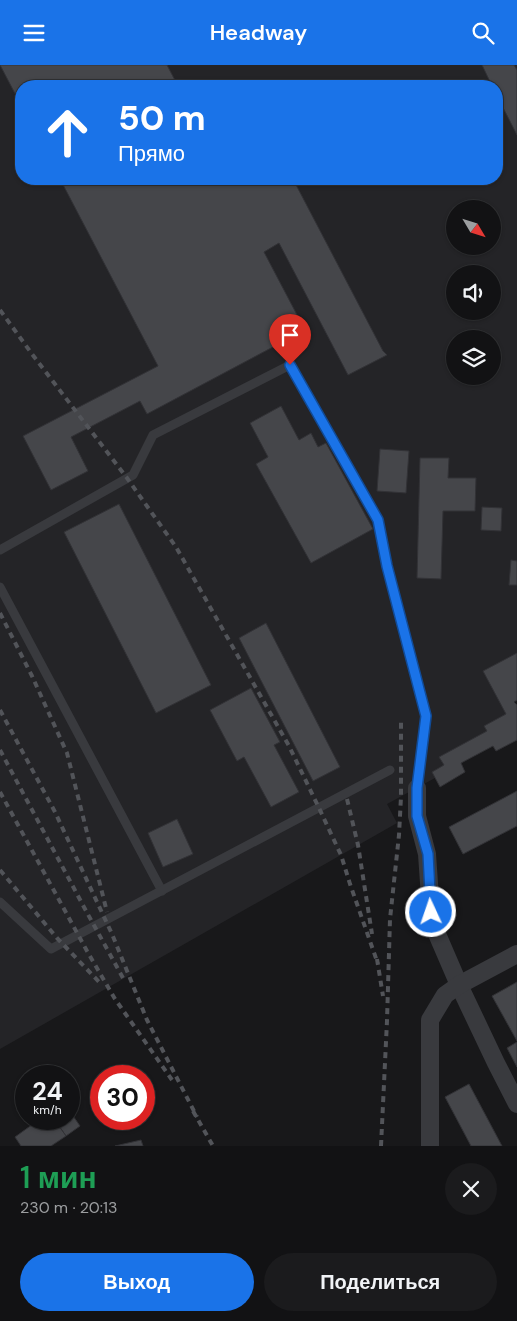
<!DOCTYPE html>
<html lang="ru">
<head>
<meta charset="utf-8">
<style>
	:root { --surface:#121214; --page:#1b1b1d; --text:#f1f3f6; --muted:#9c9ea0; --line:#313234; --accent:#1a73e8 }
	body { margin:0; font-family:"DM Sans",sans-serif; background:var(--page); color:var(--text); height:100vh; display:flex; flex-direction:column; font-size:19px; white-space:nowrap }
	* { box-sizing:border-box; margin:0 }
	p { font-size:16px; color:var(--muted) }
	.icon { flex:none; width:28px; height:28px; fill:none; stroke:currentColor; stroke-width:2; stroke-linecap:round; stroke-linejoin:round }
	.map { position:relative; height:1081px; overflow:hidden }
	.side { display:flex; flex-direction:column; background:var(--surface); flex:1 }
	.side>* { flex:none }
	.guide { position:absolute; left:15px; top:15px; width:488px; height:105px; border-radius:20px; box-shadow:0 1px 4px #0004,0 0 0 1px var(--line); background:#1a73e8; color:#fff; overflow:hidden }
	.needle { width:32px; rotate:128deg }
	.buttons { position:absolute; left:446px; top:135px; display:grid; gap:10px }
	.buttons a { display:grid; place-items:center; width:55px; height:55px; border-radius:50%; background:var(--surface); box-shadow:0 1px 4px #0004,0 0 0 1px var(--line); font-size:25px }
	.speed { position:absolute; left:15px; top:1000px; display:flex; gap:10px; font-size:25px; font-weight:700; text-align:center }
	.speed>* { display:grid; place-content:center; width:65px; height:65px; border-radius:50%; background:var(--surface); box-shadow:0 1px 4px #0004,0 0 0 1px var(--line); line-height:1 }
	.speed small { font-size:12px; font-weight:400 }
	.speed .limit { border:8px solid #d22; background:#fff; color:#111 }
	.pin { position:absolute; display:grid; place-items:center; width:42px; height:42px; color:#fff; margin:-51px -21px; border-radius:50% 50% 50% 0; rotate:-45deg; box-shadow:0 0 5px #0007 }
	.pin .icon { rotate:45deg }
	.me { position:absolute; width:55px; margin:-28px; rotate:357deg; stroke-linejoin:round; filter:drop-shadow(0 0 4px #0008) }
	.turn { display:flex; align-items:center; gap:18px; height:105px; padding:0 20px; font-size:22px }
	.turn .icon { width:65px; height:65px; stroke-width:2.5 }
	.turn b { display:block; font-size:35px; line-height:42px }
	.round { display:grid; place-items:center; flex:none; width:52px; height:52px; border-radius:26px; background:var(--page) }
	.headline { display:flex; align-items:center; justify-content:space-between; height:85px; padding:0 20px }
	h1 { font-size:30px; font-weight:600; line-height:38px; color:#1e9e55 }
	.action { display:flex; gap:10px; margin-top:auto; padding:10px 20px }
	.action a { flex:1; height:58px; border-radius:30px; background:var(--accent); color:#fff; font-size:20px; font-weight:600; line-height:58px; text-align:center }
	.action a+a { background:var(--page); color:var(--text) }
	header { display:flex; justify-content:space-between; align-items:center; height:65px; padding:0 20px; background:var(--accent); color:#fff; font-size:22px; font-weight:600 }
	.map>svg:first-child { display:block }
	.built { fill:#242427; fill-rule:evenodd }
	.building { fill:#45464a; stroke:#323236 }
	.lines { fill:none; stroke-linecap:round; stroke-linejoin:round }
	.service { stroke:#393a3e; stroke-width:9 }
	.minor { stroke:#393a3e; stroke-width:18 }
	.rail { stroke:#525459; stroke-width:4; stroke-dasharray:6 5; stroke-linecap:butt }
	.route-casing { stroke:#114b97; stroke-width:12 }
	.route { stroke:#1a73e8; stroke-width:9 }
</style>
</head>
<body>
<header><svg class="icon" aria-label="menu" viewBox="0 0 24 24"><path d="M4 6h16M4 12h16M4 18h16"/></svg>Headway<svg class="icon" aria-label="search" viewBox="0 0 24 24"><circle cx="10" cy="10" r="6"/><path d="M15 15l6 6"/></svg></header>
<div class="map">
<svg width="517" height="1081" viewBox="0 0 517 1081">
	<rect width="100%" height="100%" fill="#18181a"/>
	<!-- built -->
	<path class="built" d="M0 0H517V635L514 637 517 640V675L496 686 493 681 461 698 465 707 440 722 435 713 387 739 397 758 0 984ZM21 21H496V114H21ZM455 144H492V181H455ZM455 209H492V246H455ZM455 274H492V311H455Z"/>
	<!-- building -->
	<g class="building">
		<polygon points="0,0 167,0 178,21 21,21 21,40"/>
		<polygon points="482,0 514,0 517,5 517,70 496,29 496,21 492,21"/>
		<polygon points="60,114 293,114 383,286 387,290 348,310 279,178 264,187 305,265 147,349 140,336 71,372 88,406 51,425 23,371 158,301"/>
		<polygon points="281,341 299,375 311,368 318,382 326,378 373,464 311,498 256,399 268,392 250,358"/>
		<polygon points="380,384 409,386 406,428 377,426"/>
		<polygon points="420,393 449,393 448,413 476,413 475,446 443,446 441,514 417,513"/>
		<polygon points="119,439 211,620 156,648 64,467"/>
		<polygon points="482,442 502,443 501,466 481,465"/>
		<polygon points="511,495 517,496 517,520 509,520"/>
		<polygon points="266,558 340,702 313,716 239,573"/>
		<polygon points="517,588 517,635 514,637 517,640 517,675 496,686 493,681 461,698 465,707 440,722 432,707 444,700 439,692 487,666 484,661 506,649 483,606"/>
		<polygon points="251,623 280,677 274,680 299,727 271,742 244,692 237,696 210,645"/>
		<polygon points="517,726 517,761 463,789 449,762"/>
		<polygon points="177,754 193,789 163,802 148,768"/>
		<polygon points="517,917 517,976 492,931"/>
		<polygon points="517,977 517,1002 507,983"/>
		<polygon points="469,1019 502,1081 471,1081 445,1032"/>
		<polygon points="69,1045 80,1061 66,1071 54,1054 69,1054"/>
		<polygon points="40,1054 54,1054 66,1071 51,1081 21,1081 15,1072"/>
		<polygon points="141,1075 143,1081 115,1081"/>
	</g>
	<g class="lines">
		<!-- service -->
		<g class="service">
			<polyline points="0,485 133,410 153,370 290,300 378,455 387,501 426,651 417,723"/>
			<polyline points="0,522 162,826"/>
			<polyline points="0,837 51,884 390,705"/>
		</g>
		<!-- minor -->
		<g class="minor">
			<polyline points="417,723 417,751 427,789 431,847 434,862 459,920 496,998 517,1039"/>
			<polyline points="430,1081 430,955 445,930 459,920 517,889"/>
		</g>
		<!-- rail -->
		<g class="rail">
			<polyline points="0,245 32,289 127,413 176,482 289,681 319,743 341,790 350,819 378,899"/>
			<polyline points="0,548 32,611 67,688 107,847"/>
			<polyline points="0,645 55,747 112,869 147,955 197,1052"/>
			<polyline points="0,685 85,844 123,913"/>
			<polyline points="0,727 87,886 115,934 172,1015"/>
			<polyline points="347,734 358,780 372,869"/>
			<polyline points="0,805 57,873 102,920"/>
			<polyline points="377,894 383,931"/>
			<polyline points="193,1046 213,1081"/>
			<polyline points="381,1081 387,956 390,854 399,770 401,732 401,655"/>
		</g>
	</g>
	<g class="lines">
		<!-- route casing -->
		<g class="route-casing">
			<polyline id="route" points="290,300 378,455 387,501 426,651 417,723 417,751 428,789 431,847"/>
		</g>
		<!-- route -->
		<use href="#route" class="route"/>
	</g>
</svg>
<div class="buttons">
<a><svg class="needle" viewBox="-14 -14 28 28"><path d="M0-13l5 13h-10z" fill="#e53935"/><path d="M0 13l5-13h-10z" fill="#9c9ea0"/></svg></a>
<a><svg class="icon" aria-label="sound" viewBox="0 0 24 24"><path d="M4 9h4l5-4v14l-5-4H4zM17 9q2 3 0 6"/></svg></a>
<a><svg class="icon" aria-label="layers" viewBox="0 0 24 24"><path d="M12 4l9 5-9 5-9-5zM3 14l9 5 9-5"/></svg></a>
</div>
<div class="speed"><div>24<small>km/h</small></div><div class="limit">30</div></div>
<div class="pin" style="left:290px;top:300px;background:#d93025"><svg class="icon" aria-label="arrive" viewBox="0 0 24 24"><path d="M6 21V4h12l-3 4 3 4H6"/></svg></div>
<svg class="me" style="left:431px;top:847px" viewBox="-20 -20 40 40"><circle r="17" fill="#1a73e8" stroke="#fff" stroke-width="3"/><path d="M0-11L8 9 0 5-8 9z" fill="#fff"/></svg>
<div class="guide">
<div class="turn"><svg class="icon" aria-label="ahead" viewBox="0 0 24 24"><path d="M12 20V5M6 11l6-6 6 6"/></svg><div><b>50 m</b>Прямо</div></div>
</div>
</div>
<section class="side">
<div class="headline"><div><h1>1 мин</h1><p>230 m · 20:13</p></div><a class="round"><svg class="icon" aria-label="close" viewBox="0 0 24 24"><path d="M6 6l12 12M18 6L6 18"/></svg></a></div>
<div class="action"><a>Выход</a><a>Поделиться</a></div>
</section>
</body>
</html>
